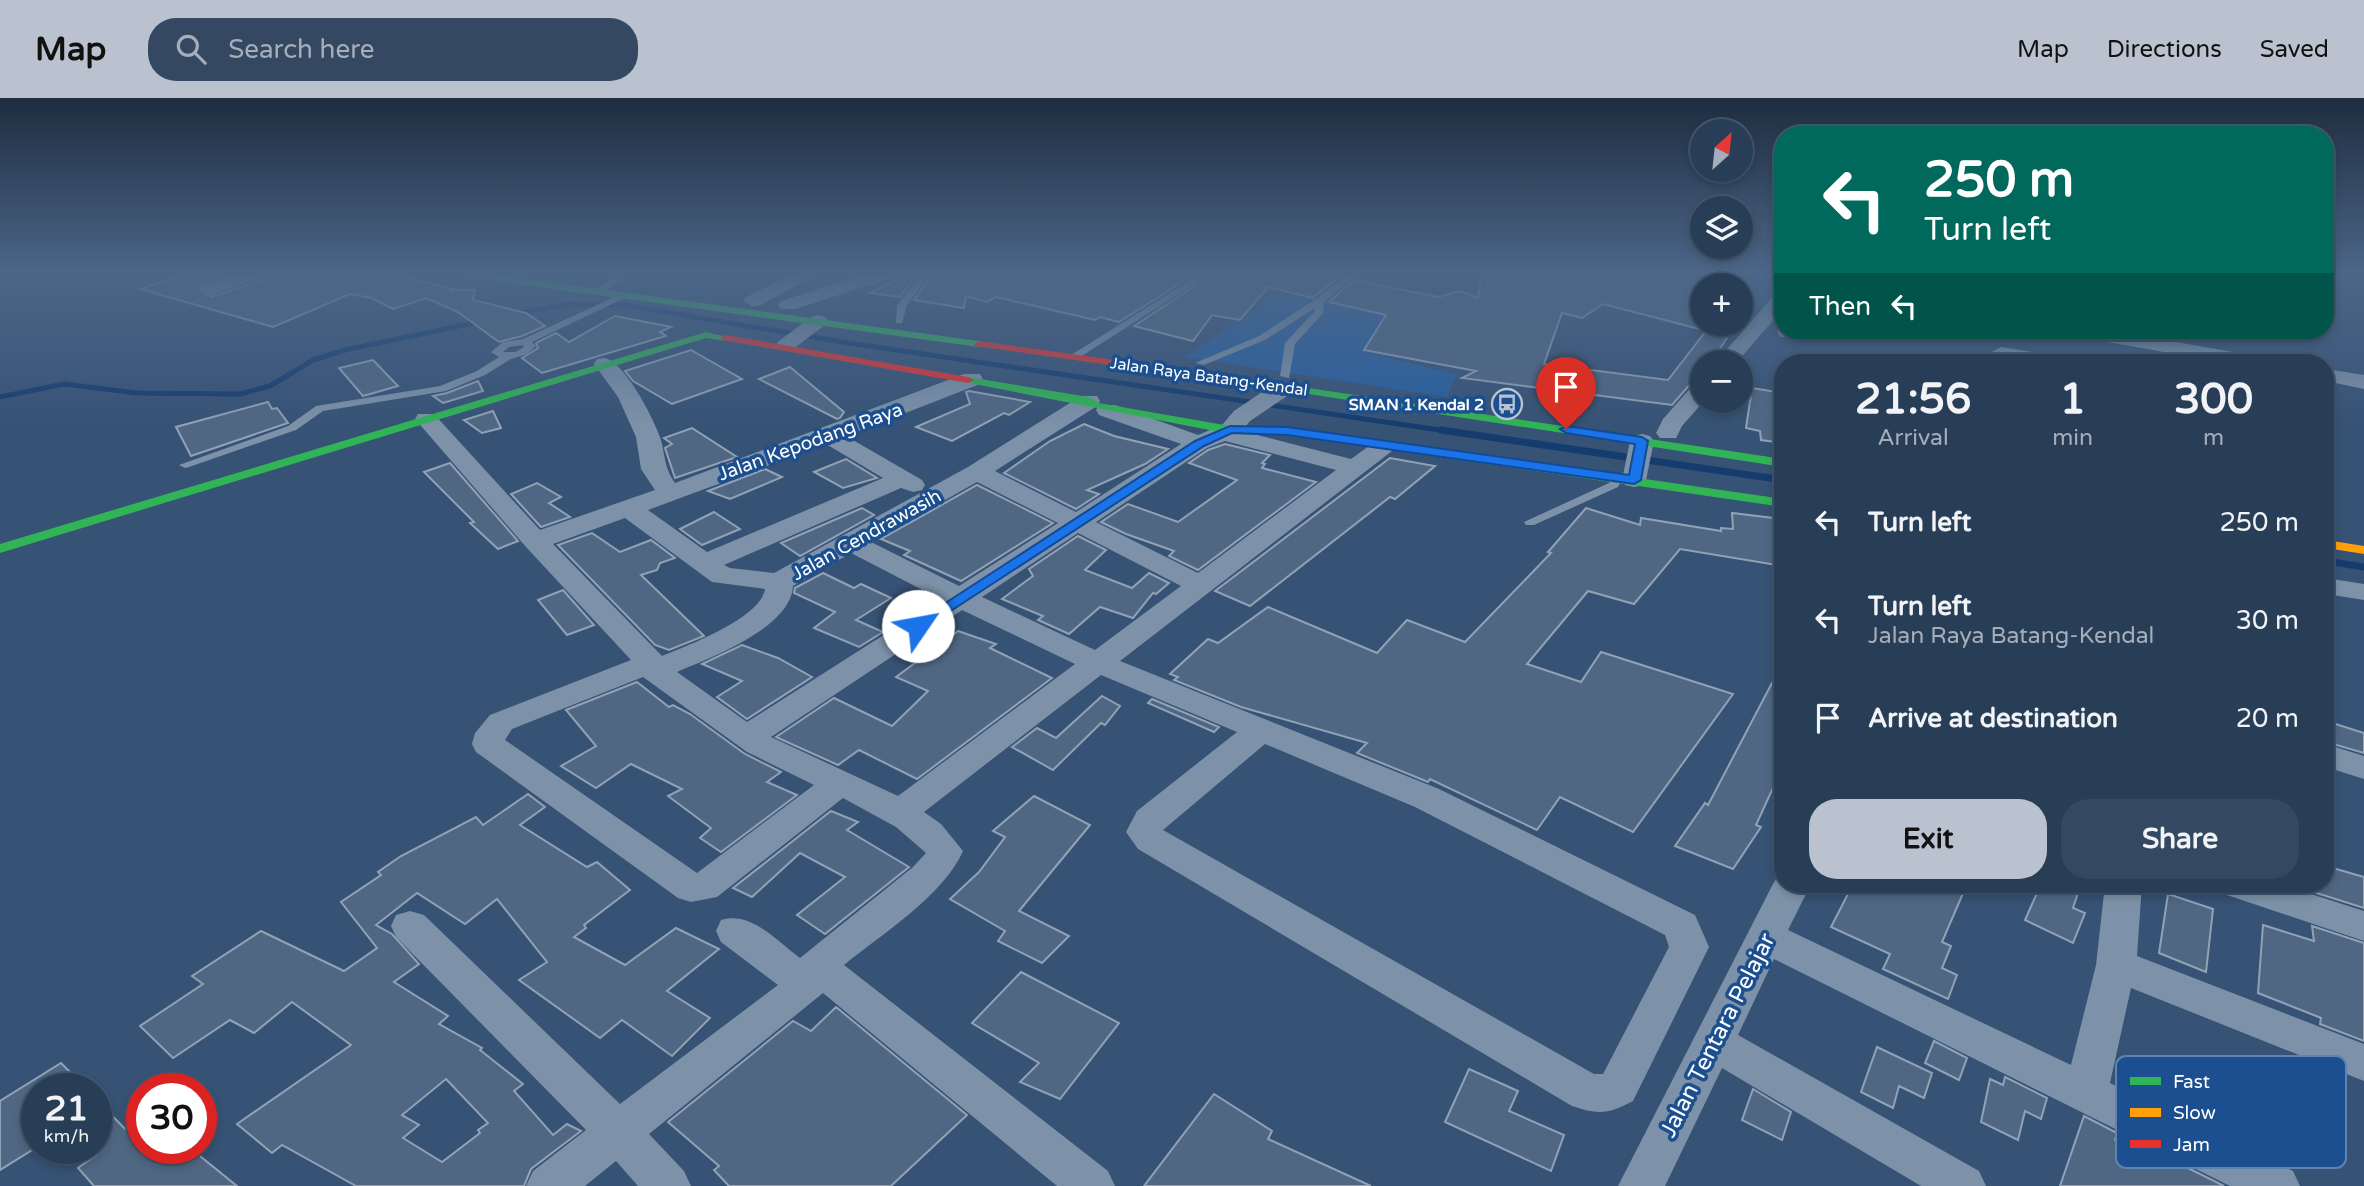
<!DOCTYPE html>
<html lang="en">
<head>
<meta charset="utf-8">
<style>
	:root { --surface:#283e57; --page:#344961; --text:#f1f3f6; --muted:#a5aeba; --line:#44576d; --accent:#b9c2ce }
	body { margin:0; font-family:"Varela Round",sans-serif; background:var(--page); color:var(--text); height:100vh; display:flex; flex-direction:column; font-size:26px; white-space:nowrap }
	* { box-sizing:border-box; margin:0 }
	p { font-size:23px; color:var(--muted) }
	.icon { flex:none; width:38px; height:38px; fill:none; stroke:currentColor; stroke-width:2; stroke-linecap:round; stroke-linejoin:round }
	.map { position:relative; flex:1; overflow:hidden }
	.side { position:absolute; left:1774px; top:256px; width:560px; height:539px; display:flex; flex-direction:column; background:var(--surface); border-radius:28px; box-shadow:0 4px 10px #0003,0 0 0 2px var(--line) }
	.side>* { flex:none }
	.banner { position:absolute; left:1774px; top:28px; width:560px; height:214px; border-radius:28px; box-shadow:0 4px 10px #0003,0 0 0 2px var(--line); background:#00695c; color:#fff; overflow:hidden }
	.needle { width:46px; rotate:27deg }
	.fabs { position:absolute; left:1690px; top:21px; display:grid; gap:14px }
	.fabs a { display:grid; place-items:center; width:63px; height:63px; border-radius:50%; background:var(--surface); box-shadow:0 4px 10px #0003,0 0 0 2px var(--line); font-size:35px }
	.speed { position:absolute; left:21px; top:975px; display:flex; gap:14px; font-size:35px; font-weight:700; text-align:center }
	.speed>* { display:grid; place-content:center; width:91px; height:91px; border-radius:50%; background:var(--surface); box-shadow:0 4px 10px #0003,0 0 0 2px var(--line); line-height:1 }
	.speed small { font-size:18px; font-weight:400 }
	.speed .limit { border:10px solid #d22; background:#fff; color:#111 }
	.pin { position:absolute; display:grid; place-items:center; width:60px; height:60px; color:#fff; margin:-72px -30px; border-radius:50% 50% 50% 0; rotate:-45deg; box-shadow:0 0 7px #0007 }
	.pin .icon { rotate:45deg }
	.me { position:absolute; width:77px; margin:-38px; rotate:57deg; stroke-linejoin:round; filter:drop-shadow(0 0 5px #0008) }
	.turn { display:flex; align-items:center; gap:24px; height:147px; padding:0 35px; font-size:32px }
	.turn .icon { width:91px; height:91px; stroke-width:2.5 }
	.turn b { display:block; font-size:49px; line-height:60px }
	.then { display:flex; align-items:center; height:66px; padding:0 35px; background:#0003; gap:14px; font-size:26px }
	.eta { display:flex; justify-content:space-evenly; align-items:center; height:119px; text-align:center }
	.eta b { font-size:42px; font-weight:700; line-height:49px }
	.primary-button { display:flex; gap:14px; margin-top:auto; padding:14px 35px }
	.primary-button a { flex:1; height:80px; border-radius:28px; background:var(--accent); color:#111; font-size:28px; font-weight:700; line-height:80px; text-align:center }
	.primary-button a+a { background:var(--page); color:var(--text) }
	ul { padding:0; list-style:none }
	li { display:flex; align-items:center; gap:21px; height:98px; padding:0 35px }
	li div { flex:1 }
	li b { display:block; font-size:26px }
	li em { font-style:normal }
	header { display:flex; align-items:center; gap:42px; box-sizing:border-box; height:98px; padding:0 35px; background:var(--accent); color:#111 }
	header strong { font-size:33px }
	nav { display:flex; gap:38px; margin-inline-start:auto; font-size:24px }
	.search { width:490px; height:63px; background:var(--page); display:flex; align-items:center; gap:18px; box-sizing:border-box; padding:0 24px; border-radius:28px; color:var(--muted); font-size:26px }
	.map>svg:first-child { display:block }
	.green { fill:#265fa1 }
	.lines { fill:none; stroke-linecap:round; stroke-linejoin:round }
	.stream-far1 { stroke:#153c6e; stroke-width:5 }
	.stream { stroke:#153c6e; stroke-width:7 }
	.building { fill:#506783; stroke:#92a2b6; stroke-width:2; fill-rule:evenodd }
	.lane { fill:#7d92a8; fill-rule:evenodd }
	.street { fill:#7d92a8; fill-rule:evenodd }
	.fast { fill:#30b455; fill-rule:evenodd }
	.slow { fill:#ff9f0a; fill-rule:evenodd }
	.jam { fill:#e5322d; fill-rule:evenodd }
	.route { fill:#1a73e8; stroke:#114b97; stroke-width:2 }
	.labels { text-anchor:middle; stroke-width:7; stroke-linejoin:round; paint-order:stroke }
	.far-street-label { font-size:16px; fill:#fff; stroke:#1b4f8f }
	.far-poi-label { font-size:16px; font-weight:bold; fill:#fff; stroke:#1b4f8f; text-anchor:end }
	.street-label { font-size:19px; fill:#fff; stroke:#1b4f8f }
	.near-street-label { font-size:23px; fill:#fff; stroke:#1b4f8f }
	.key { fill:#1b4f8f; stroke:#5f84b1; stroke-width:2 }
	.key-label { font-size:19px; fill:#fff }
</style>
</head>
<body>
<header>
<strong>Map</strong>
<div class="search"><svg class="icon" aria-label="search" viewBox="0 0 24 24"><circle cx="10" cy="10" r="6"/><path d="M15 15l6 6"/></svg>Search here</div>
<nav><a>Map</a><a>Directions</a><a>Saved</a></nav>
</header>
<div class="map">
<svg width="2364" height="1088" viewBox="0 0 2364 1088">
	<rect width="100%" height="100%" fill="#365274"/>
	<!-- green -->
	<polygon class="green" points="1281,195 1392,214 1368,255 1457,276 1447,299 1184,259"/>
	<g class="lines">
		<!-- stream-far1 -->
		<g class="stream-far1">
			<polyline points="513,216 569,206 623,207 849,245 1453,334"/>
			<polyline points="0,299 64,286 137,295 240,296 270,288 313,262 345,252 483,223"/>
		</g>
		<!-- stream -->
		<g class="stream">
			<polyline points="1441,332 1783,382"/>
			<polyline points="2326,463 2364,469"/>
		</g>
	</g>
	<!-- building -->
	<g class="building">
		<polygon points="185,176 226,176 202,186 201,193 212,199 261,182 264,176 396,176 452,191 450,192 475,192 473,202 526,215 545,228 522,238 499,244 458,214 426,200 393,211 372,200 350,196 273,229 140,191"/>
		<polygon points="911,176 917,176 900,199 870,195 903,178 910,180"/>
		<polygon points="932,176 1195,176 1119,224 1100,219 1095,222 996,199 987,204 966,198 964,210 914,202"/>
		<polygon points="1213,176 1323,176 1339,179 1313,200 1268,189 1240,222 1212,217 1193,243 1134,228"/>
		<polygon points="1481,176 1703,176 1703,232 1603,206 1582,220 1562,215 1544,266 1668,282 1706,233 1729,237 1711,264 1703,264 1700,281 1693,283 1672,307 1462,280 1476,273 1364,252 1386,217 1329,204 1354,182 1438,199 1460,193 1478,200"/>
		<polygon points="615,218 671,229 660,234 666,238 542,275 522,260 538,250 536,245 556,235 569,244"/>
		<polygon points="691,252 742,281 672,306 633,283 625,273"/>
		<polygon points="373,262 398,288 363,298 339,270"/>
		<polygon points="790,269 844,314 840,320 837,321 759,281"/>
		<polygon points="478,283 483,293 443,305 433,298 447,295"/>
		<polygon points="1752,290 1783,295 1783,345 1761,342 1760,333 1746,330"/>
		<polygon points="969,293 1030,304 1009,317 1004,315 952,343 916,329 970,306 966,294"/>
		<polygon points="268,304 272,311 277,310 288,325 191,358 176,329"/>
		<polygon points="493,313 501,330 482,335 464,322"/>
		<polygon points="1084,326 1114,338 1168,351 1145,366 1087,392 1099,396 1076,411 1004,375 1050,343"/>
		<polygon points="692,330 737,359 675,380 665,350 672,346 664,340"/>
		<polygon points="1225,346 1270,357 1262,365 1265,366 1262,370 1316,384 1198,472 1169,458 1174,453 1126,436 1101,424 1128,406 1178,424 1237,382 1189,365 1208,352"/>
		<polygon points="1390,360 1435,368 1395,401 1390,399 1250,508 1215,493"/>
		<polygon points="846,361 877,380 843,390 814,374"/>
		<polygon points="450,365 518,443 498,451 470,425 474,424 424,374"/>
		<polygon points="765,371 782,379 730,401 708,393"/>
		<polygon points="537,385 561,399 549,405 570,419 541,429 511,396"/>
		<polygon points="977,387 1053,425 961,483 904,457 910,453 881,441"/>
		<polygon points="862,410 874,417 800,458 781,445"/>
		<polygon points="1586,410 1640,427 1641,420 1721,433 1721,430 1733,431 1732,415 1783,421 1783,468 1680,451 1634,506 1588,493 1527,566 1581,584 1601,554 1733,596 1633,734 1560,699 1537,732 1430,681 1428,684 1357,655 1367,645 1241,609 1174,582 1178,579 1170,576 1208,541 1218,545 1268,509 1377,555 1407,522 1465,544 1551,455 1548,454"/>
		<polygon points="714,414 740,431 702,447 680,431"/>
		<polygon points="592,435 620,454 651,442 675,460 660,465 657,472 641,477 704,538 669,552 655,547 558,447"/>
		<polygon points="1078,438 1106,452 1085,472 1132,490 1149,475 1169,485 1156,496 1153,495 1133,520 1100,509 1069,536 1038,522 1043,518 1002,501 1033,478 1029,471"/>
		<polygon points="823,475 854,490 861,486 891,500 856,522 883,534 859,549 814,530 835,514 794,495 795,490"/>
		<polygon points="563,492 594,527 567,537 538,502"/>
		<polygon points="958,533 996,546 990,550 1052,580 917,681 859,652 838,667 776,639 834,600 892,628 928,593 896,579"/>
		<polygon points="742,547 778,560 812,579 747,621 717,599 742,583 702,566"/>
		<polygon points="1783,564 1783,668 1756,727 1761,729 1733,771 1675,748 1705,705 1708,707"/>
		<polygon points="637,584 669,609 673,607 690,616 745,656 781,674 767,684 797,697 721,754 700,740 711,730 668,698 682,691 631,666 596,690 561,668 596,648 566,612"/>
		<polygon points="1102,598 1120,608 1105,627 1101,625 1053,672 1012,649 1037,630 1056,640"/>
		<polygon points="1152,601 1219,629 1214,634 1148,605"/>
		<polygon points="2326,623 2364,635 2364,655 2326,644"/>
		<path d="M528 696 545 709 520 727 587 769 597 764 630 792 584 827 586 830 574 839 625 867 676 830 719 851 667 893 710 920 672 958 622 922 600 940 519 882 547 864 497 801 465 826 417 795 376 827 392 836 419 866 394 884 448 918 439 926 482 950 480 952 523 986 514 993 553 1037 567 1026 581 1033 531 1071 524 1088H356L282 1047 272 1055 237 1026 351 947 292 904 254 935 230 922 173 960 140 928 203 886 192 878 261 833 344 873 377 850 341 804 381 777 378 774 401 758 476 719 483 727ZM446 981 488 1025 478 1032 480 1035 442 1064 403 1040 419 1027 402 1017Z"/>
		<polygon points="1034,698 1090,727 1019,813 1069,838 1042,865 998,843 1005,833 950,801 979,774 1005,739 993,733"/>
		<polygon points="831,713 858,724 847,732 909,769 825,836 797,817 845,779 800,755 752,799 733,790"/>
		<polygon points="2326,768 2364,779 2364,810 2307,792 2307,786 2326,786"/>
		<polygon points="1853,786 1967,786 1942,844 1951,848 1942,870 1957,877 1948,901 1883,871 1890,856 1831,829"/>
		<polygon points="2041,786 2081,786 2073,810 2085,815 2073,845 2025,822"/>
		<polygon points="2168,796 2213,811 2206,874 2159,855"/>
		<polygon points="2263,827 2314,843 2312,828 2364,845 2364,943 2320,926 2321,920 2258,895"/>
		<polygon points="1021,874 1119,925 1060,1001 1020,984 1039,965 972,925"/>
		<polygon points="836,909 967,1017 891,1088 729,1088 714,1072 719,1068 668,1024 793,923 811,933"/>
		<polygon points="1934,943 1967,960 1959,982 1925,965"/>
		<polygon points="1877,949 1932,975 1924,1000 1899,988 1893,1010 1861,994"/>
		<polygon points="61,965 86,990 37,990 37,1049 0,1072 0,1003"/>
		<polygon points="1469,971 1518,993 1509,1013 1564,1037 1551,1073 1445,1024"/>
		<polygon points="2005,979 2047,1000 2041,1021 2025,1013 2018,1042 1981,1024 1990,981 2003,987"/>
		<polygon points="1753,991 1791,1014 1782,1042 1742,1022"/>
		<polygon points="1214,996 1272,1033 1268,1041 1371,1088 1144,1088"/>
		<polygon points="96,1001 129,1035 142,1027 142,1050 190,1050 237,1088 94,1088 78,1070 96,1057"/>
		<polygon points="2084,1018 2117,1035 2115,1042 2160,1066 2162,1057 2224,1088 2060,1088"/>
	</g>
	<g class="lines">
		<!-- lane -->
		<g class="lane">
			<polygon points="619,176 629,176 600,196 594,196 594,192"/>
			<polygon points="921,176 930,176 907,207 902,225 896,225 897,207"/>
			<polygon points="1200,176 1210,176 1077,261 1068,259"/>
			<polygon points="1348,176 1358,176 1324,204 1323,215 1295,246 1289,280 1280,278 1285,245 1315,213 1315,210 1265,242 1204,267 1195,265 1259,238 1316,201"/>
			<path d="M623 195 631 197 532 244 536 248 527 256 511 261 485 277 446 293 323 313 296 332 189 369 185 370 179 367 288 328 316 308 440 288 477 273 499 259 491 254 503 244 523 241ZM523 247 524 249 515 254H503L509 249Z"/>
			<polygon points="2001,249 2075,261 2080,264 2058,264 2003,255 1996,259 1998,264 1988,264 1988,256"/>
			<polygon points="1617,376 1623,379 1618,389 1534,427 1526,427 1524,424 1609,385 1613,377"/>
		</g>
		<!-- street -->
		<g class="street">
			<polygon points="235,176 262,176 260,180 211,197 202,191 204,187"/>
			<polygon points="793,176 817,176 760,207 753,209 743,203 746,199"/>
			<polygon points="865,176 894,176 892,180 795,211 781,211 778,207 781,203"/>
			<polygon points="1783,193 1783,211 1737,264 1716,264 1776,195"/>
			<polygon points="818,217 825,219 828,223 825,227 793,251 779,251 776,247 779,243 811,219"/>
			<polygon points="1783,228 1783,233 1797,233 1794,239 1780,239 1777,233"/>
			<polygon points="2069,233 2113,233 2256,258 2264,259 2267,264 2221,264 2079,239 2072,237"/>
			<path d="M605 260C625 265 653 319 660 339 666 358 663 367 675 385L964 276H980L983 281 980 286 846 338 922 382 925 387 922 392 913 394 901 390 724 467 730 470 774 475 968 369 1081 298H1097L1100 303 1097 308 995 373 1076 414 1181 346 1099 317 1096 312 1099 307H1115L1198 337 1222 327 1234 313 1277 284H1293L1296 289 1293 294 1250 323 1242 333 1351 361 1376 343H1392L1396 348 1392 353 1120 563 1439 691 1695 817 1709 849 1633 1003C1609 1016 1598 1017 1572 1008L1138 751 1126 734 1137 713 1237 634 1101 577 924 714 941 726 963 753C944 797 882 836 844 867L1108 1073 1115 1088H1057L823 895 649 1036 684 1073 691 1088H638L616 1063 585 1088H526L533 1073 586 1032 396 839 391 828 396 817 410 813 424 817 620 1006 778 887 721 844 716 833 721 822C751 813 777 843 800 860L913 769 926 755 896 729 843 700 717 799 691 804 678 800 476 654 472 646 475 635 490 617 631 562 526 449 415 321 418 316H434L540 432 655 392 641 371 636 339 618 299 594 266 597 261ZM1225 343 1336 372 1198 475 1096 424 1207 350ZM826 346 883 380 707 454 648 412ZM977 384 1058 425 959 488 871 444ZM625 420 712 484 765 491C761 520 687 548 662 558L553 446ZM1078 435 1181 488 1095 552 982 499ZM851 455 940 501 747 624 677 574C710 560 791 530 793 488ZM962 512 1075 566 898 698 771 639ZM643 579 747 654 814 687 697 775 505 642 512 631ZM1265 646 1415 709 1665 837 1669 849 1603 976H1594L1163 732Z"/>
			<polygon points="2326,271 2364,277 2364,291 2326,283"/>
			<polygon points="1703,283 1704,303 1682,328 1676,340 1660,340 1656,335 1663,321 1695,285"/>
			<polygon points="1642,336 1650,338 1654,343 1646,382 1643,387 1634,389 1625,387 1622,382 1630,343 1634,338"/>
			<polygon points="2326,480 2364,486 2364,502 2326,496"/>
			<polygon points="2326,646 2364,658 2364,681 2326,669"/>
			<polygon points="1783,775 1783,786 1811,786 1788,832 2071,967 2096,867 2105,786 2142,786 2137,858 2364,946 2364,983 2131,890 2110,985 2293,1073 2300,1088 2230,1088 1774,861 1738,937 1979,1073 1986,1088 1921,1088 1722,970 1665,1088 1618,1088 1773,786 1779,776"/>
			<polygon points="2218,786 2280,786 2364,813 2364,843 2224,796"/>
		</g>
		<!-- fast -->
		<g class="fast">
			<polygon points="461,176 490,176 979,243 984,246 979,249 466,179"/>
			<polygon points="706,234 731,240 726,243 706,240 0,455 0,446"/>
			<polygon points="1222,277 1783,361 1783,369 1218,282 1218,278"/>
			<polygon points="968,279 1089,299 1099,305 1230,328 1287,329 1783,401 1783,409 1287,337 1230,336 964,284 964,280"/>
		</g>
		<!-- slow -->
		<polygon class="slow" points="2326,442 2364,448 2364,456 2326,450"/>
		<!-- jam -->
		<g class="jam">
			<polygon points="726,237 968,279 974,282 968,285 722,242 722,238"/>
			<polygon points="979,243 1222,277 1228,280 1222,283 975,248 974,246"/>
		</g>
	</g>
	<!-- sky -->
	<linearGradient id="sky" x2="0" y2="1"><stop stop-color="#1e2d40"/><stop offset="0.53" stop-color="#4c6688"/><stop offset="1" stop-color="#4c6688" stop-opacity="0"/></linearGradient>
	<rect width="2364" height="329" fill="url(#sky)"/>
	<!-- route -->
	<polygon class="route" points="1230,328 1287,329 1629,377 1635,346 1566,335 1560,331 1566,328 1642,339 1648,343 1641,382 1634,386 1287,337 1232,335 1204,348 923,531 912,531 910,528 1195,343"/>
	<!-- icons -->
	<defs>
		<g id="bus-ring" transform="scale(1.575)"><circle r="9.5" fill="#1b4f8f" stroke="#b9c2ce" stroke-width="1.5"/><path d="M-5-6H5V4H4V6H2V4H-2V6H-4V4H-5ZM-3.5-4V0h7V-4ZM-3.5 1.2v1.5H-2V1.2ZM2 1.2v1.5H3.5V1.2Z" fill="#b9c2ce"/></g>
	</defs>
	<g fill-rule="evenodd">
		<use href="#bus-ring" x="1507" y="306"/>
	</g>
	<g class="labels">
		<!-- far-street labels -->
		<g class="far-street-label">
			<text transform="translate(1209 278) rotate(8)" y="6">Jalan Raya Batang-Kendal</text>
		</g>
		<!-- far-poi labels -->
		<g class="far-poi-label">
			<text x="1484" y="312">SMAN 1 Kendal 2</text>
		</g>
		<!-- street labels -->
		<g class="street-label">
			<text transform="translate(810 343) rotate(-20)" y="7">Jalan Kepodang Raya</text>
			<text transform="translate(866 436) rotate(-29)" y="7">Jalan Cendrawasih</text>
		</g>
		<!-- near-street labels -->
		<g class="near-street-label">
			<text transform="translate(1717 937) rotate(-63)" y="8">Jalan Tentara Pelajar</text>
		</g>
	</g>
	<!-- legend -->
	<rect x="2116" y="958" width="230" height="112" rx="10" class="key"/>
	<rect x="2130" y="979" width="31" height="8" fill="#30b455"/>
	<rect x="2130" y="1010" width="31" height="9" fill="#ff9f0a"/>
	<rect x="2130" y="1042" width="31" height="8" fill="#e5322d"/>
	<g class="key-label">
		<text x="2173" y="990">Fast</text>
		<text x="2173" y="1021">Slow</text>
		<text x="2173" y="1053">Jam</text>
	</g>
</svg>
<div class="fabs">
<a><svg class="needle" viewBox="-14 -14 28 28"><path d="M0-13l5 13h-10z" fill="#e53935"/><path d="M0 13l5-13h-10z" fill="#a5aeba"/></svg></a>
<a><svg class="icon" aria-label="layers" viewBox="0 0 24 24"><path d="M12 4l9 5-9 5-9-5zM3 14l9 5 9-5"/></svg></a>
<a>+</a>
<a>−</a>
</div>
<div class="speed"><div>21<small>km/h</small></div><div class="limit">30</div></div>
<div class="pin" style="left:1566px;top:331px;background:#d93025"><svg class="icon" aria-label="arrive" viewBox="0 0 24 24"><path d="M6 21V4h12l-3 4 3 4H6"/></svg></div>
<svg class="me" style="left:918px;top:528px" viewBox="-20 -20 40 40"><circle r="19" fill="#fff"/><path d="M0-13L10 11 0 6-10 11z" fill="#1a73e8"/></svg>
<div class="banner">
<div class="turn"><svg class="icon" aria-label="left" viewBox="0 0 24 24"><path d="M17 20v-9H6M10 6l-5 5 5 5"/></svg><div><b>250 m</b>Turn left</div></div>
<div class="then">Then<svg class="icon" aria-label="left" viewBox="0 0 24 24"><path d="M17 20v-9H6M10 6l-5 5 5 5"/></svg></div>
</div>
<section class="side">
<div class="eta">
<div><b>21:56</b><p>Arrival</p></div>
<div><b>1</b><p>min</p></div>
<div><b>300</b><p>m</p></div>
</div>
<ul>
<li><svg class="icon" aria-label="left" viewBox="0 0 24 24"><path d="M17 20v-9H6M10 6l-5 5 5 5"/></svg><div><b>Turn left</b></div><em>250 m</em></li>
<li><svg class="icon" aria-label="left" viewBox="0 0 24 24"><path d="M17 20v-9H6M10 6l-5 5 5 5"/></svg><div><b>Turn left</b><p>Jalan Raya Batang-Kendal</p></div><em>30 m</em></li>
<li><svg class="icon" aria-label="arrive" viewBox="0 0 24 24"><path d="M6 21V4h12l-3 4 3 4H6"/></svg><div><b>Arrive at destination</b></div><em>20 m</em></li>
</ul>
<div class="primary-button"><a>Exit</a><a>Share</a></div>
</section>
</div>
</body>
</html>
